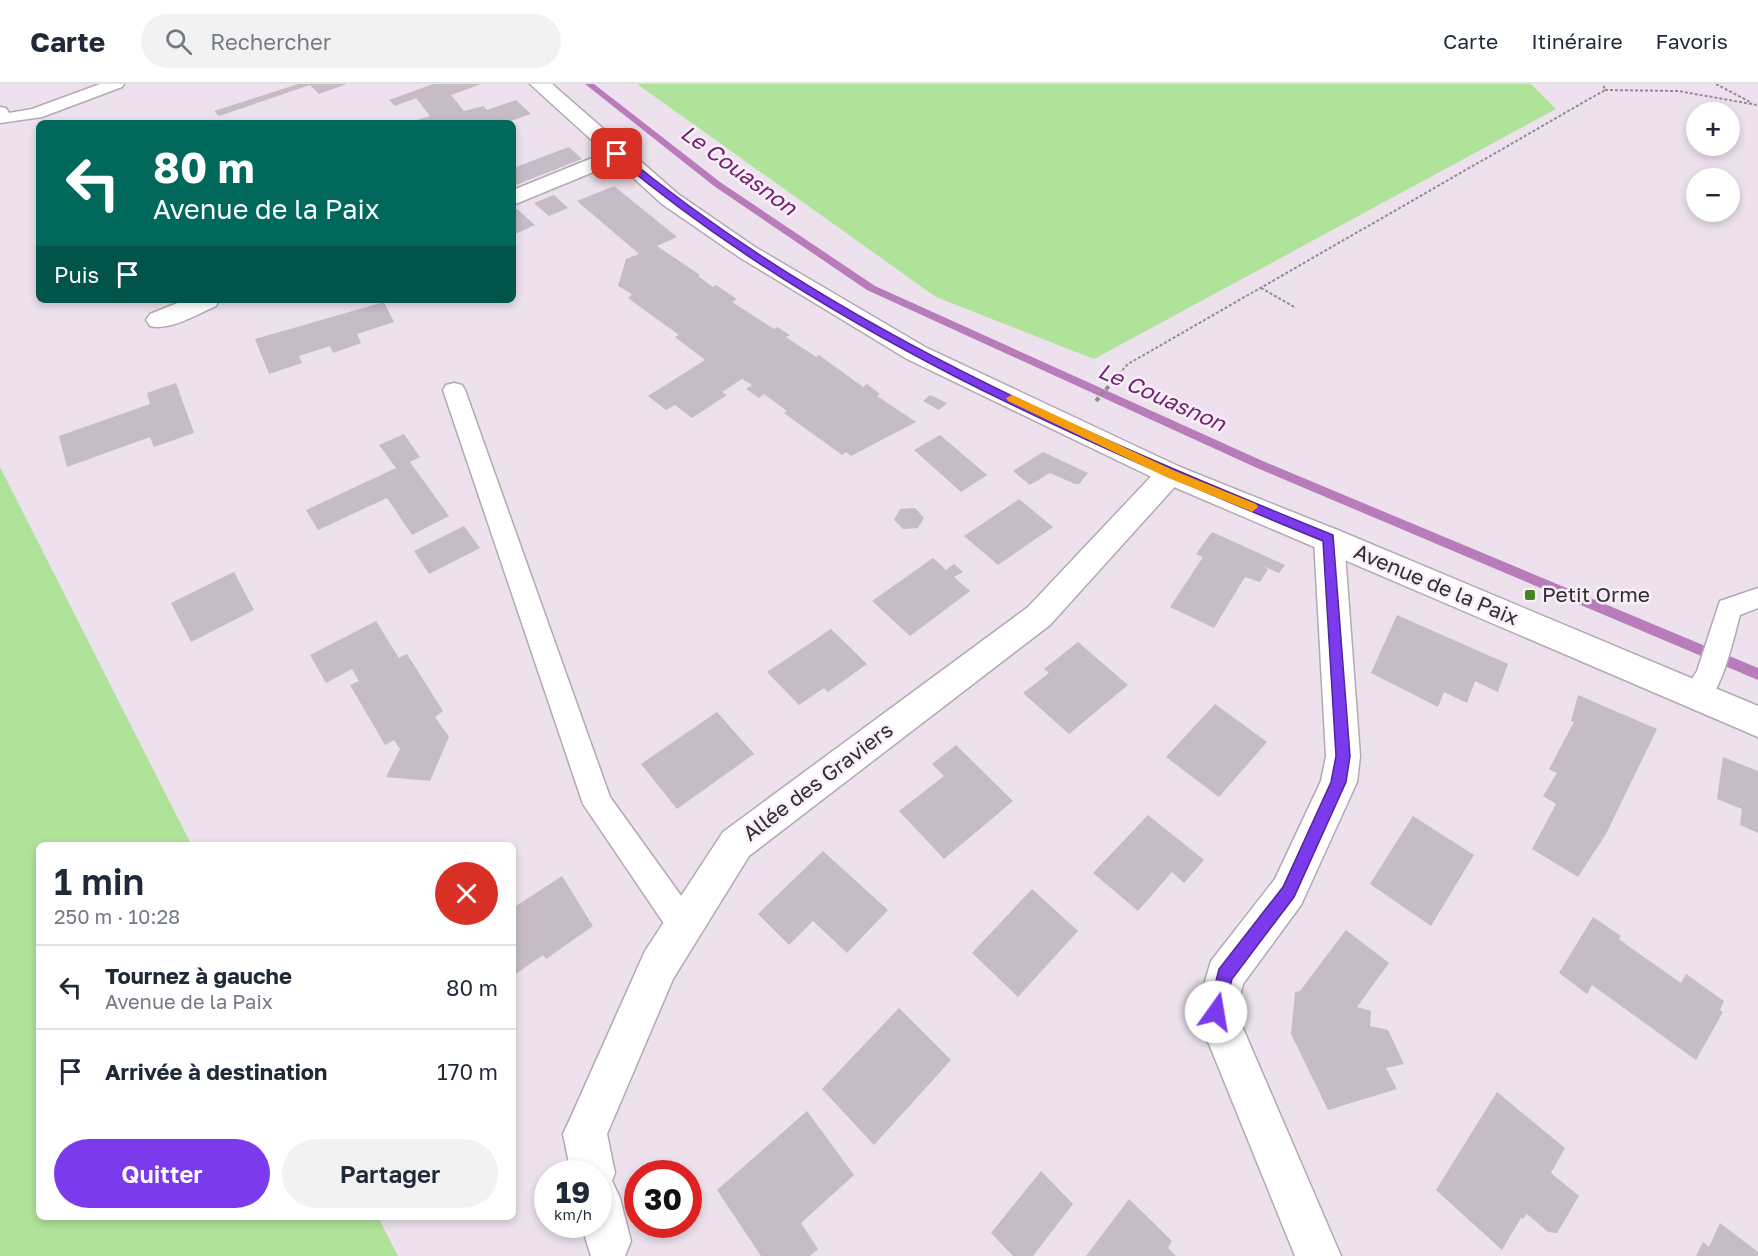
<!DOCTYPE html>
<html lang="fr">
<head>
<meta charset="utf-8">
<style>
	:root { --surface:#fff; --page:#f2f2f3; --text:#1f2937; --muted:#747a83; --line:#e0e1e3; --accent:#7c3aed }
	body { margin:0; font-family:"Golos Text",sans-serif; background:var(--page); color:var(--text); height:100vh; display:flex; flex-direction:column; font-size:22px; white-space:nowrap }
	* { box-sizing:border-box; margin:0 }
	p { font-size:20px; color:var(--muted) }
	.icon { flex:none; width:33px; height:33px; fill:none; stroke:currentColor; stroke-width:2; stroke-linecap:round; stroke-linejoin:round }
	.map { position:relative; flex:1; overflow:hidden }
	.drawer { position:absolute; left:36px; top:758px; width:480px; height:378px; display:flex; flex-direction:column; background:var(--surface); border-radius:9px; box-shadow:0 3px 9px #0003 }
	.drawer>* { flex:none }
	.hud { position:absolute; left:36px; top:36px; width:480px; height:183px; border-radius:9px; box-shadow:0 3px 9px #0003; background:#00695c; color:#fff; overflow:hidden }
	.buttons { position:absolute; left:1686px; top:18px; display:grid; gap:12px }
	.buttons a { display:grid; place-items:center; width:54px; height:54px; border-radius:50%; background:var(--surface); box-shadow:0 3px 9px #0003; font-size:30px }
	.speed { position:absolute; left:534px; top:1076px; display:flex; gap:12px; font-size:30px; font-weight:700; text-align:center }
	.speed>* { display:grid; place-content:center; width:78px; height:78px; border-radius:50%; background:var(--surface); box-shadow:0 3px 9px #0003; line-height:1 }
	.speed small { font-size:15px; font-weight:400 }
	.speed .limit { border:9px solid #d22; background:#fff; color:#111 }
	.pin { position:absolute; display:grid; place-items:center; width:51px; height:51px; color:#fff; margin:-26px; border-radius:12px; box-shadow:0 3px 9px #0006 }
	.me { position:absolute; width:66px; margin:-33px; rotate:13deg; stroke-linejoin:round; filter:drop-shadow(0 0 4px #0008) }
	.turn { display:flex; align-items:center; gap:21px; height:126px; padding:0 18px; font-size:27px }
	.turn .icon { width:78px; height:78px; stroke-width:2.5 }
	.turn b { display:block; font-size:42px; line-height:51px }
	.then { display:flex; align-items:center; height:57px; padding:0 18px; background:#0003; gap:12px; font-size:22px }
	.round { display:grid; place-items:center; flex:none; width:63px; height:63px; border-radius:32px; background:var(--page) }
	.summary { display:flex; align-items:center; justify-content:space-between; height:102px; padding:0 18px }
	h1 { font-size:36px; font-weight:600; line-height:45px }
	.action { display:flex; gap:12px; margin-top:auto; padding:12px 18px }
	.action a { flex:1; height:69px; border-radius:36px; background:var(--accent); color:#fff; font-size:24px; font-weight:600; line-height:69px; text-align:center }
	.action a+a { background:var(--page); color:var(--text) }
	ul { padding:0; list-style:none }
	li { display:flex; align-items:center; gap:18px; height:84px; padding:0 18px; border-top:2px solid var(--line) }
	li div { flex:1 }
	li b { display:block; font-size:22px }
	li em { font-style:normal }
	header { display:flex; align-items:center; gap:36px; box-sizing:border-box; height:84px; padding:0 30px; background:var(--surface); border-bottom:2px solid var(--line) }
	header strong { font-size:28px }
	nav { display:flex; gap:33px; margin-inline-start:auto; font-size:21px }
	.search { width:420px; height:54px; background:var(--page); display:flex; align-items:center; gap:15px; box-sizing:border-box; padding:0 21px; border-radius:33px; color:var(--muted); font-size:22px }
	.map>svg:first-child { display:block }
	.green { fill:#b0e39a }
	.lines { fill:none; stroke-linecap:round; stroke-linejoin:round }
	.stream { fill:#b97cba; fill-rule:evenodd }
	.building { fill:#c6bcc6 }
	.lane-casing { stroke:#b3a8b3; stroke-width:3 }
	.street-casing { stroke:#b3a8b3; stroke-width:3 }
	.secondary-casing { stroke:#b3a8b3; stroke-width:3 }
	.path-far1 { stroke:#948c94; stroke-width:2; stroke-dasharray:3 2; stroke-linecap:butt }
	.path { stroke:#948c94; stroke-width:4; stroke-dasharray:4.5 3; stroke-linecap:butt }
	.lane { fill:#fff; fill-rule:evenodd }
	.street { fill:#fff; fill-rule:evenodd }
	.secondary { fill:#fff; fill-rule:evenodd }
	.route { fill:#7c3aed; stroke:#51269a; stroke-width:1.5 }
	.slow { fill:#f59e0b }
	.poi-dot { fill:#458423; stroke:#faeef9; stroke-width:2 }
	.labels { text-anchor:middle; stroke-width:5; stroke-linejoin:round; paint-order:stroke }
	.street-label { font-size:21px; fill:#312d31; stroke:#faeef9 }
	.poi-label { font-size:21px; fill:#312d31; stroke:#faeef9; text-anchor:start }
	.water-label { font-size:22px; font-style:italic; fill:#6f2572; stroke:#faeef9 }
</style>
</head>
<body>
<header>
<strong>Carte</strong>
<div class="search"><svg class="icon" aria-label="search" viewBox="0 0 24 24"><circle cx="10" cy="10" r="6"/><path d="M15 15l6 6"/></svg>Rechercher</div>
<nav><a>Carte</a><a>Itinéraire</a><a>Favoris</a></nav>
</header>
<div class="map">
<svg width="1758" height="1172" viewBox="0 0 1758 1172">
	<rect width="100%" height="100%" fill="#ece1ec"/>
	<!-- green -->
	<g class="green">
		<polygon points="637,0 1531,0 1556,25 1094,275 936,213"/>
		<polygon points="0,383 191,760 39,760 39,1132 378,1133 398,1172 0,1172"/>
	</g>
	<g class="lines">
		<!-- stream -->
		<polygon class="stream" points="585,0 594,0 720,98 875,202 1265,378 1758,584 1758,596 1257,384 867,206 714,102"/>
	</g>
	<!-- building -->
	<g class="building">
		<polygon points="298,0 347,0 319,10 310,1 219,32 214,27"/>
		<polygon points="433,0 481,0 451,11 464,27 483,22 487,26 516,16 531,30 511,37 513,39 437,39 434,36 407,39 430,32 416,14 395,22 389,16"/>
		<polygon points="569,63 582,75 513,102 513,84"/>
		<polygon points="614,102 677,153 657,162 700,191 698,192 713,203 716,201 737,215 732,218 774,245 777,243 790,251 786,253 816,273 819,271 863,303 867,300 880,310 877,312 916,338 851,372 846,368 842,371 784,329 787,327 764,310 759,314 746,305 752,301 742,295 722,308 727,311 692,334 675,321 666,326 648,312 705,276 675,253 679,251 628,214 632,210 618,202 626,175 639,170 577,117"/>
		<polygon points="554,111 568,124 549,132 534,119"/>
		<polygon points="517,125 535,141 513,151 513,126"/>
		<polygon points="384,218 394,238 357,250 361,259 333,269 330,262 299,272 302,279 269,290 255,255"/>
		<polygon points="176,299 194,349 154,363 150,353 67,383 59,352 150,320 147,309"/>
		<polygon points="930,311 947,319 939,326 923,317"/>
		<polygon points="404,350 420,373 410,378 449,432 412,451 387,414 318,446 306,426 396,384 379,361"/>
		<polygon points="940,351 987,391 961,408 914,366"/>
		<polygon points="1043,368 1088,389 1079,400 1075,400 1050,389 1030,401 1013,387"/>
		<polygon points="1019,415 1053,443 998,481 964,452"/>
		<polygon points="915,424 924,434 918,444 903,445 894,436 900,425"/>
		<polygon points="464,442 480,464 429,490 414,467"/>
		<polygon points="1212,448 1285,481 1279,489 1261,481 1268,485 1260,498 1245,493 1214,544 1170,523 1203,473 1196,470"/>
		<polygon points="933,474 946,486 954,480 963,488 954,493 970,507 910,552 872,517"/>
		<polygon points="234,488 254,526 191,558 171,519"/>
		<polygon points="1397,531 1508,580 1498,608 1475,597 1467,619 1444,608 1438,623 1371,589"/>
		<polygon points="376,537 399,574 407,570 443,627 435,633 449,653 430,697 386,693 400,665 394,656 385,661 350,601 359,597 352,585 326,599 310,571"/>
		<polygon points="831,545 867,580 828,608 824,604 799,621 767,588"/>
		<polygon points="1078,558 1128,601 1069,650 1023,609 1049,589 1044,585"/>
		<polygon points="1578,611 1657,645 1606,750 1578,793 1532,765 1556,720 1543,712 1557,689 1549,685 1574,638 1571,637"/>
		<polygon points="1215,620 1267,658 1219,713 1166,673"/>
		<polygon points="717,628 754,670 677,725 641,680"/>
		<polygon points="956,661 1013,717 944,775 899,727 944,692 932,680"/>
		<polygon points="1723,673 1758,687 1758,749 1740,741 1742,725 1717,715"/>
		<polygon points="1148,731 1204,776 1184,799 1172,788 1138,827 1093,789"/>
		<polygon points="1413,732 1474,771 1431,842 1370,800"/>
		<polygon points="823,767 888,826 847,869 813,837 789,861 758,830"/>
		<polygon points="562,792 593,842 546,875 543,871 513,892 513,824"/>
		<polygon points="1032,805 1078,847 1018,913 972,869"/>
		<polygon points="1593,833 1621,852 1619,855 1631,864 1681,899 1686,890 1724,917 1720,926 1723,928 1696,976 1592,901 1587,910 1559,889"/>
		<polygon points="1346,846 1389,879 1357,923 1371,927 1370,942 1388,946 1404,980 1386,984 1397,1005 1328,1026 1291,950 1295,908 1300,907"/>
		<polygon points="899,924 951,976 874,1061 822,1005"/>
		<polygon points="1497,1008 1565,1064 1551,1089 1579,1112 1557,1149 1548,1148 1527,1130 1523,1135 1521,1134 1502,1166 1436,1106"/>
		<polygon points="807,1027 854,1091 801,1139 818,1165 810,1172 761,1172 717,1106"/>
		<polygon points="1041,1087 1073,1120 1033,1172 1013,1172 991,1149"/>
		<polygon points="1129,1115 1172,1157 1168,1164 1176,1172 1086,1172"/>
		<polygon points="1720,1139 1758,1168 1758,1172 1696,1172 1703,1158 1709,1163"/>
	</g>
	<g class="lines">
		<!-- lane casing -->
		<g class="lane-casing">
			<g id="lane">
				<polygon points="100,0 124,0 122,3 42,33 0,39 0,23 6,24 9,29 32,25"/>
				<polygon points="454,299 462,301 465,306 610,713 695,831 700,842 695,853 684,858 673,853 583,720 443,306 446,301"/>
				<path d="M1758 504V524L1740 531C1734 552 1722 610 1703 621 1697 625 1692 623 1685 620L1681 612 1697 587 1720 517Z"/>
			</g>
		</g>
		<!-- street casing -->
		<g class="street-casing">
			<g id="street">
				<polygon points="617,64 625,65 628,70 625,75 513,121 513,106"/>
				<path d="M185 216H219L216 222C197 230 171 247 150 242L146 236 150 230Z"/>
				<polygon points="1170,380 1180,383 1184,390 1180,397 1050,541 749,772 673,895 607,1050 615,1089 612,1097 620,1114 631,1157 625,1172 591,1172 581,1140 598,1140 598,1089 571,1089 563,1050 570,1035 645,867 723,748 1028,523 1160,383"/>
				<polygon points="1329,443 1340,447 1344,455 1360,672 1357,698 1301,821 1243,900 1236,928 1341,1172 1295,1172 1196,928 1211,877 1275,795 1321,697 1326,672 1314,455 1318,447"/>
			</g>
		</g>
		<!-- secondary casing -->
		<g class="secondary-casing">
			<polygon id="secondary" points="530,0 552,0 678,110 755,163 925,263 1180,383 1340,447 1758,622 1758,653 1160,397 907,275 739,173 662,120"/>
		</g>
		<!-- path-far1 -->
		<g class="path-far1">
			<polyline points="1716,0 1752,19"/>
			<polyline points="1605,6 1678,7 1757,21"/>
			<polyline points="1261,204 1296,224"/>
			<polyline points="1119,290 1128,280 1605,6 1603,0"/>
		</g>
		<!-- path -->
		<polyline class="path" points="1096,317 1120,289"/>
		<!-- lane -->
		<use href="#lane" class="lane"/>
		<!-- street -->
		<use href="#street" class="street"/>
		<!-- secondary -->
		<use href="#secondary" class="secondary"/>
	</g>
	<!-- route -->
	<path class="route" d="M614 68H620C829 242 1084 350 1333 451L1350 672 1346 698 1294 813 1232 895 1222 934 1216 936 1211 934 1208 928 1219 885 1283 803 1331 698 1336 672 1323 457C1075 355 821 246 614 72Z"/>
	<!-- slow -->
	<polygon class="slow" points="1012,311 1175,387 1256,420 1258,423 1252,428 1248,426 1166,393 1008,317 1006,314"/>
	<!-- markers -->
	<rect class="poi-dot" x="1524" y="505" width="12" height="12" rx="3"/>
	<g class="labels">
		<!-- street labels -->
		<g class="street-label">
			<text transform="translate(1436 501) rotate(23)" y="7">Avenue de la Paix</text>
			<text transform="translate(818 698) rotate(-37)" y="7">Allée des Graviers</text>
		</g>
		<!-- poi labels -->
		<g class="poi-label">
			<text x="1542" y="518">Petit Orme</text>
		</g>
		<!-- water labels -->
		<g class="water-label">
			<text transform="translate(739 86) rotate(36)" y="8">Le Couasnon</text>
			<text transform="translate(1162 313) rotate(24)" y="8">Le Couasnon</text>
		</g>
	</g>
</svg>
<div class="buttons">
<a>+</a>
<a>−</a>
</div>
<div class="speed"><div>19<small>km/h</small></div><div class="limit">30</div></div>
<div class="pin" style="left:617px;top:70px;background:#d93025"><svg class="icon" aria-label="arrive" viewBox="0 0 24 24"><path d="M6 21V4h12l-3 4 3 4H6"/></svg></div>
<svg class="me" style="left:1216px;top:928px" viewBox="-20 -20 40 40"><circle r="19" fill="#fff"/><path d="M0-13L10 11 0 6-10 11z" fill="#7c3aed"/></svg>
<div class="hud">
<div class="turn"><svg class="icon" aria-label="left" viewBox="0 0 24 24"><path d="M17 20v-9H6M10 6l-5 5 5 5"/></svg><div><b>80 m</b>Avenue de la Paix</div></div>
<div class="then">Puis<svg class="icon" aria-label="arrive" viewBox="0 0 24 24"><path d="M6 21V4h12l-3 4 3 4H6"/></svg></div>
</div>
<section class="drawer">
<div class="summary"><div><h1>1 min</h1><p>250 m · 10:28</p></div><a class="round" style="background:#d93025;color:#fff"><svg class="icon" aria-label="close" viewBox="0 0 24 24"><path d="M6 6l12 12M18 6L6 18"/></svg></a></div>
<ul>
<li><svg class="icon" aria-label="left" viewBox="0 0 24 24"><path d="M17 20v-9H6M10 6l-5 5 5 5"/></svg><div><b>Tournez à gauche</b><p>Avenue de la Paix</p></div><em>80 m</em></li>
<li><svg class="icon" aria-label="arrive" viewBox="0 0 24 24"><path d="M6 21V4h12l-3 4 3 4H6"/></svg><div><b>Arrivée à destination</b></div><em>170 m</em></li>
</ul>
<div class="action"><a>Quitter</a><a>Partager</a></div>
</section>
</div>
</body>
</html>
